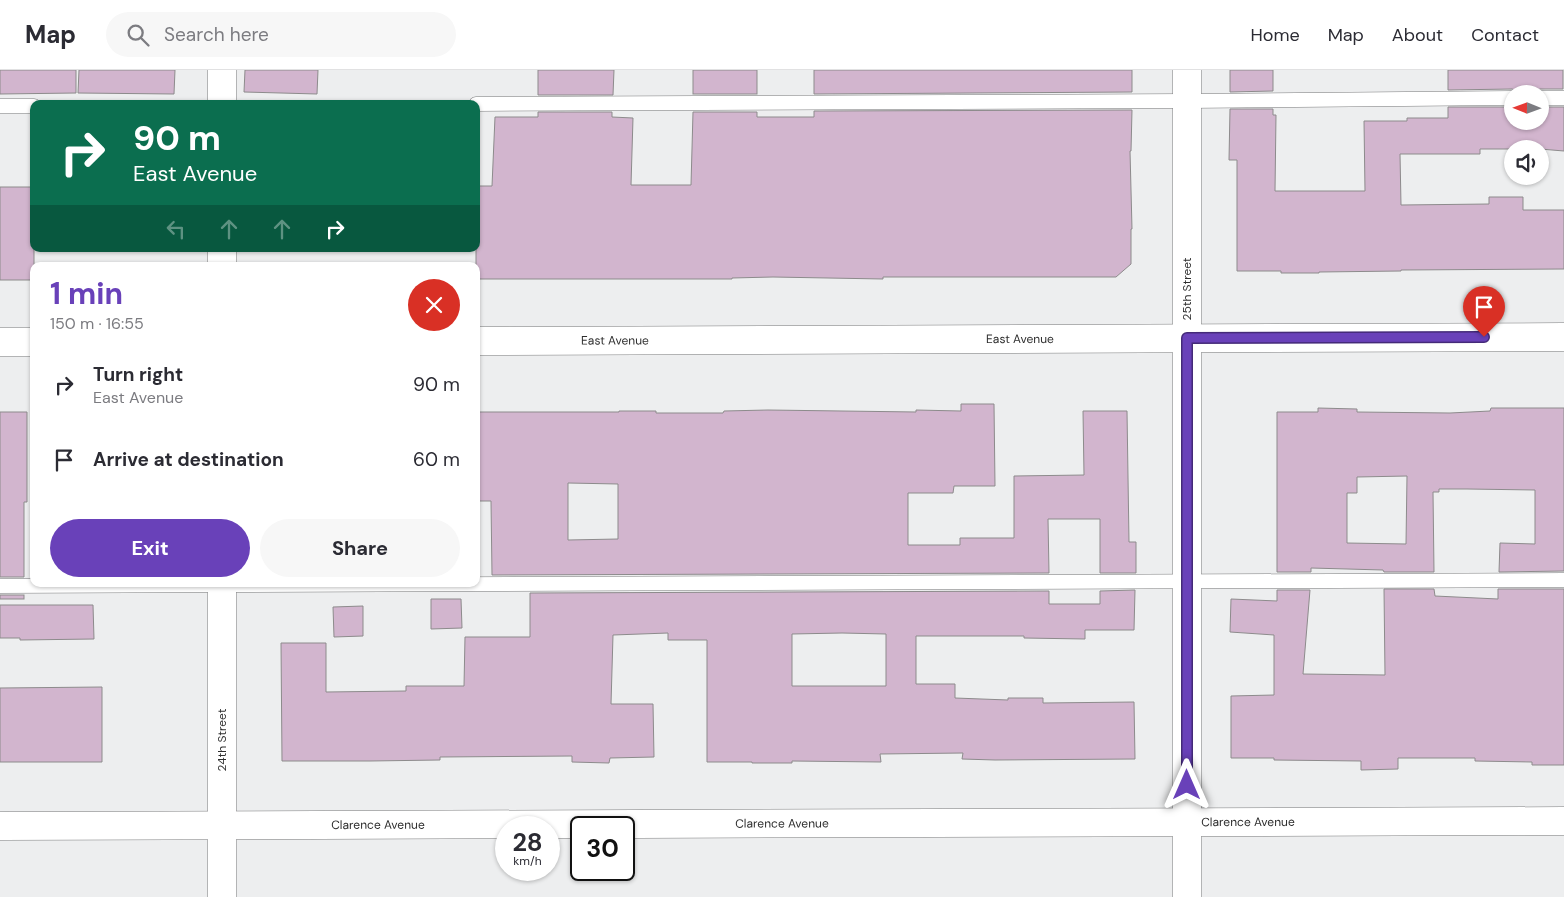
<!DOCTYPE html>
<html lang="en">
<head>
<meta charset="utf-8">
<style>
	:root { --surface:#fff; --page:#f7f7f7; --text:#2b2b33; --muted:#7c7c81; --line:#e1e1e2; --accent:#6941b9 }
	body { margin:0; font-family:"DM Sans",sans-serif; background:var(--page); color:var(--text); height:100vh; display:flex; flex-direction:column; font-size:19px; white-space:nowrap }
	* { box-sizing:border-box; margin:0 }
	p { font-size:16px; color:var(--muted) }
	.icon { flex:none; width:28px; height:28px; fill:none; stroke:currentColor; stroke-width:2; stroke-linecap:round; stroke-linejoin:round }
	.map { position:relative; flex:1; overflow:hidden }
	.side { position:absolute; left:30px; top:192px; width:450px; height:325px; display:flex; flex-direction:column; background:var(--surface); border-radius:10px; box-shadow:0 1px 4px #0004 }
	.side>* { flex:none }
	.hud { position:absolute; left:30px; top:30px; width:450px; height:152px; border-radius:10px; box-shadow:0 1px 4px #0004; background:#0b6e4f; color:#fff; overflow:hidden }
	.needle { width:32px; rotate:271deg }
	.controls { position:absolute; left:1504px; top:15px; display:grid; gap:10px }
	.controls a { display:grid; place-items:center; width:45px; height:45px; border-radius:50%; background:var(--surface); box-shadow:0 1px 4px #0004; font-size:25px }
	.speed { position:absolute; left:495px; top:746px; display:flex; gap:10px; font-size:25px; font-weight:700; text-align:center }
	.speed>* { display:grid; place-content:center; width:65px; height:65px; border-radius:50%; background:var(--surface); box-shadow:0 1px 4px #0004; line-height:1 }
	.speed small { font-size:12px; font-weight:400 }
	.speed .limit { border:2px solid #111; border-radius:8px; background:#fff; color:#111 }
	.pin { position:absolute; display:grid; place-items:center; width:42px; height:42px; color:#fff; margin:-51px -21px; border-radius:50% 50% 50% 0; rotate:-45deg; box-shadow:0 0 5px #0007 }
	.pin .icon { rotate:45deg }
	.me { position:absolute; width:55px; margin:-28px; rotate:0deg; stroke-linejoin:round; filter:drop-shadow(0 0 4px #0008) }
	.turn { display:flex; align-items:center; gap:18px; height:105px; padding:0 20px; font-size:22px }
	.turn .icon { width:65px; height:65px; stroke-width:2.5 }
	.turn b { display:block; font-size:35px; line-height:42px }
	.lanes { display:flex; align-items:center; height:48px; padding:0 20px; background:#0003; justify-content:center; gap:25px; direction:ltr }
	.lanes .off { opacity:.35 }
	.round { display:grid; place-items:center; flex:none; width:52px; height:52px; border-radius:26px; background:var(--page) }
	.overview { display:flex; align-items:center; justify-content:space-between; height:85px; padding:0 20px }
	h1 { font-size:30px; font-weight:700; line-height:38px; color:var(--accent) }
	.button { display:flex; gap:10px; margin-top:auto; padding:10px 20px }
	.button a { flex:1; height:58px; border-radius:30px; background:var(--accent); color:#fff; font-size:20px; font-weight:700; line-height:58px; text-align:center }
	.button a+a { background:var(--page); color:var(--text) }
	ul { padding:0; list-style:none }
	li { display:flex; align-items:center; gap:15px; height:75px; padding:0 20px }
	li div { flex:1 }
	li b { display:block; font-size:19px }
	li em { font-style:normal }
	header { display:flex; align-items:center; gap:30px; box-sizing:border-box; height:70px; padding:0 25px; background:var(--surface); border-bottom:1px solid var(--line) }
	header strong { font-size:24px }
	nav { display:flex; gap:28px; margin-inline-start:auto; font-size:18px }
	.search { width:350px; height:45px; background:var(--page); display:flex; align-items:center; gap:12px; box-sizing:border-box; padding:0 18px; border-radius:28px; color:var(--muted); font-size:19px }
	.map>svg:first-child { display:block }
	.building { fill:#d2b5ce; stroke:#8d8b8c; fill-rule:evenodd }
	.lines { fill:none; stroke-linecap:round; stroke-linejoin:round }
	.service-casing { stroke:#7a7b7c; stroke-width:15 }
	.minor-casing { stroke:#7a7b7c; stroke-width:29 }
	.service { stroke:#fff; stroke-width:14 }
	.minor { stroke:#fff; stroke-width:28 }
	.route-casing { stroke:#442a78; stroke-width:12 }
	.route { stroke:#6941b9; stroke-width:9 }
	.labels { text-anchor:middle; stroke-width:5; stroke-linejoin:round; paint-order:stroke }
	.street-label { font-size:12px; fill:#2e2e2e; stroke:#fff }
</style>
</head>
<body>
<header>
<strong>Map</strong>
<div class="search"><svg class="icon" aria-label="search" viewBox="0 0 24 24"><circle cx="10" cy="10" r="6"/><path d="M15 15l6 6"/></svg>Search here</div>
<nav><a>Home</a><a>Map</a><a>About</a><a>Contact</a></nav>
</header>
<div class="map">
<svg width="1564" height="827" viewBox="0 0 1564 827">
	<rect width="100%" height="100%" fill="#edeeef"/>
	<!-- building -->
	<g class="building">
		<polygon points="0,0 76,0 76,23 0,24"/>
		<polygon points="79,0 175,0 174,24 78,23"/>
		<polygon points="245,0 318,0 317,24 244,22"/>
		<polygon points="538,0 614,0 613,25 538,25"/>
		<rect x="693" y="0" width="64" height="24"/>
		<polygon points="814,0 1132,0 1132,22 814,24"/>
		<polygon points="1230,0 1273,0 1273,21 1230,22"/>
		<polygon points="1448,0 1563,0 1563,19 1540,19 1532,24 1520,24 1517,21 1512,19 1448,20"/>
		<polygon points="1448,37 1512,37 1512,51 1540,51 1540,37 1564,37 1564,81 1540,79 1480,79 1480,84 1400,84 1401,135 1489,134 1489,127 1523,127 1523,140 1564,140 1564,199 1401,200 1401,201 1319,202 1319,203 1281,203 1281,201 1237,201 1237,90 1229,90 1230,39 1273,39 1273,45 1276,45 1275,121 1365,121 1364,51 1407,51 1407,48 1448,48"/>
		<polygon points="1132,40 1131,81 1130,81 1132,159 1131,159 1131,194 1116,207 883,207 883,209 773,207 732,208 732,209 476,209 476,116 492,116 495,47 538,47 538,42 612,42 612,47 633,48 631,115 691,115 693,42 757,42 757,47 814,47 814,41"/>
		<rect x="0" y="117" width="34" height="93"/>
		<path d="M961 334H994L995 416H954L953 423H908V475H960V468H1014V406L1084 405 1083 341H1127L1129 472H1136V503H1100V449H1048L1049 503 492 505 491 431H478V421H476V342H619V341H656V343H723L724 341 768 340 916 342V340L961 341ZM568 413 618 414V469L568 470Z"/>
		<path d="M1318 338 1357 339V342L1450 343 1490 341 1491 338H1564V501L1499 502 1500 473 1535 474V420L1467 419H1439V422H1433L1434 502H1384L1383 500 1311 498V502H1277V342H1318ZM1407 406 1406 474 1347 473V423H1357V407Z"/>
		<polygon points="0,342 27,342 27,432 24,432 24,507 0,507"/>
		<polygon points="1384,519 1434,519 1435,526 1498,529 1498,519 1564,519 1564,695 1532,695 1532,692 1475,691 1475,688 1398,688 1398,699 1361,700 1361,691 1274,690 1274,688 1231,688 1231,626 1274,625 1274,565 1230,562 1231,529 1277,531 1277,520 1310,520 1303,604 1385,605"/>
		<path d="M1135 520 1134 560H1085V569L1024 568V566H916V614H955V628L1008 630V628H1043V633L1134 632 1135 689 995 690 962 689 963 683 880 684 881 692 792 691V693H752V692H707V570H668V563L613 565 611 634H653L654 687 610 688 609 693 572 692V686L440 687V690L370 691H282L281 573H326V622L406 621V616H464L465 567H530V523L1049 521V534H1100V521ZM842 563 886 564V616H792V564Z"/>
		<rect x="0" y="525" width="24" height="4"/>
		<polygon points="431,529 461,529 462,558 431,559"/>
		<polygon points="0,535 93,535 94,569 20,570 20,568 0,568"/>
		<polygon points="363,536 363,566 334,567 333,537"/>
		<polygon points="102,617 102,692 0,692 0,618"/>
	</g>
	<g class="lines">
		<!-- service casing -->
		<g class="service-casing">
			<g id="service">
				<polyline points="1540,28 1564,28"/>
				<polyline points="476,34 1187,31 1512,28"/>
				<polyline points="0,36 34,36"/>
				<polyline points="0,516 1564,510"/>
			</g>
		</g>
		<!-- minor casing -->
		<g class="minor-casing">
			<g id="minor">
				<polyline points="222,0 222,34"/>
				<polyline points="1187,0 1187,827"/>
				<polyline points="222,179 222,196"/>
				<path id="s1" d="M476 271 1564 267"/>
				<polyline points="0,272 34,272"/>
				<path id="s2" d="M0 756 1564 751"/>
				<polyline points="222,827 222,514"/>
			</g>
		</g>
		<!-- service -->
		<use href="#service" class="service"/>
		<!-- minor -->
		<use href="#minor" class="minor"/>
	</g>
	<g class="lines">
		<!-- route casing -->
		<g class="route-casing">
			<polyline id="route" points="1187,715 1187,268 1484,267"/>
		</g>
		<!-- route -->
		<use href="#route" class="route"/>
	</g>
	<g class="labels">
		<!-- street labels -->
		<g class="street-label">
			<text transform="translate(1187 219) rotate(-90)" y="4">25th Street</text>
			<text dy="4" stroke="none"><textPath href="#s1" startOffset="544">East Avenue</textPath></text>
			<text dy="4" stroke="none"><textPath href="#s1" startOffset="139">East Avenue</textPath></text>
			<text transform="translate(222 670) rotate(-90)" y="4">24th Street</text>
			<text dy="4" stroke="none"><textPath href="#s2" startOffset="1248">Clarence Avenue</textPath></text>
			<text dy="4" stroke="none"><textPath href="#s2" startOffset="782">Clarence Avenue</textPath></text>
			<text dy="4" stroke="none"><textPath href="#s2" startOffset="378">Clarence Avenue</textPath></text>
		</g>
	</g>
</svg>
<div class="controls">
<a><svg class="needle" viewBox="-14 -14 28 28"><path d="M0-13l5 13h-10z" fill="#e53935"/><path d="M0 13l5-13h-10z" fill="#7c7c81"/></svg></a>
<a><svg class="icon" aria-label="sound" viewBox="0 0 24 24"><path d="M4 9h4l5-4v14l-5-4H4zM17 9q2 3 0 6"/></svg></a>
</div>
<div class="speed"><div>28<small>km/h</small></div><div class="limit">30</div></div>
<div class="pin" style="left:1484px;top:267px;background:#d93025"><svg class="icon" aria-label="arrive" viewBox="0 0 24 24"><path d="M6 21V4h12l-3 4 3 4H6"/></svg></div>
<svg class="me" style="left:1187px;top:715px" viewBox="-20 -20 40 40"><path d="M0-17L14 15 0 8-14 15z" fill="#6941b9" stroke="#fff" stroke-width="4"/></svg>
<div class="hud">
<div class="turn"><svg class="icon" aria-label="right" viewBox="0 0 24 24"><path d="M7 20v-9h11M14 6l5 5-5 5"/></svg><div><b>90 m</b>East Avenue</div></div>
<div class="lanes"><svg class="icon off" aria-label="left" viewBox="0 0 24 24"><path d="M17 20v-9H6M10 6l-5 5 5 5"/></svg><svg class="icon off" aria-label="ahead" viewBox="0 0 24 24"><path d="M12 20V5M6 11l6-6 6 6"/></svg><svg class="icon off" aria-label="ahead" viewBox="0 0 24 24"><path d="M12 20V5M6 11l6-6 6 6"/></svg><svg class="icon" aria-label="right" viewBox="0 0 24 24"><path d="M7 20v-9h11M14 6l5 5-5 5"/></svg></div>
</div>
<section class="side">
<div class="overview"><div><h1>1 min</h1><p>150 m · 16:55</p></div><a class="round" style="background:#d93025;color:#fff"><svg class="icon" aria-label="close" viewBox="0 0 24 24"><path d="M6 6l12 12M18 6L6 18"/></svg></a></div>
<ul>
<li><svg class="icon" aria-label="right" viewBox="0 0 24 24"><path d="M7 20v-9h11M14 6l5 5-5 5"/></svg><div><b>Turn right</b><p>East Avenue</p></div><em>90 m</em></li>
<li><svg class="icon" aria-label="arrive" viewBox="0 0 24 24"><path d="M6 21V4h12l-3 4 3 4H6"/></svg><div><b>Arrive at destination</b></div><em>60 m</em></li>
</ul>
<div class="button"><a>Exit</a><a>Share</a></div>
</section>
</div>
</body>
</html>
